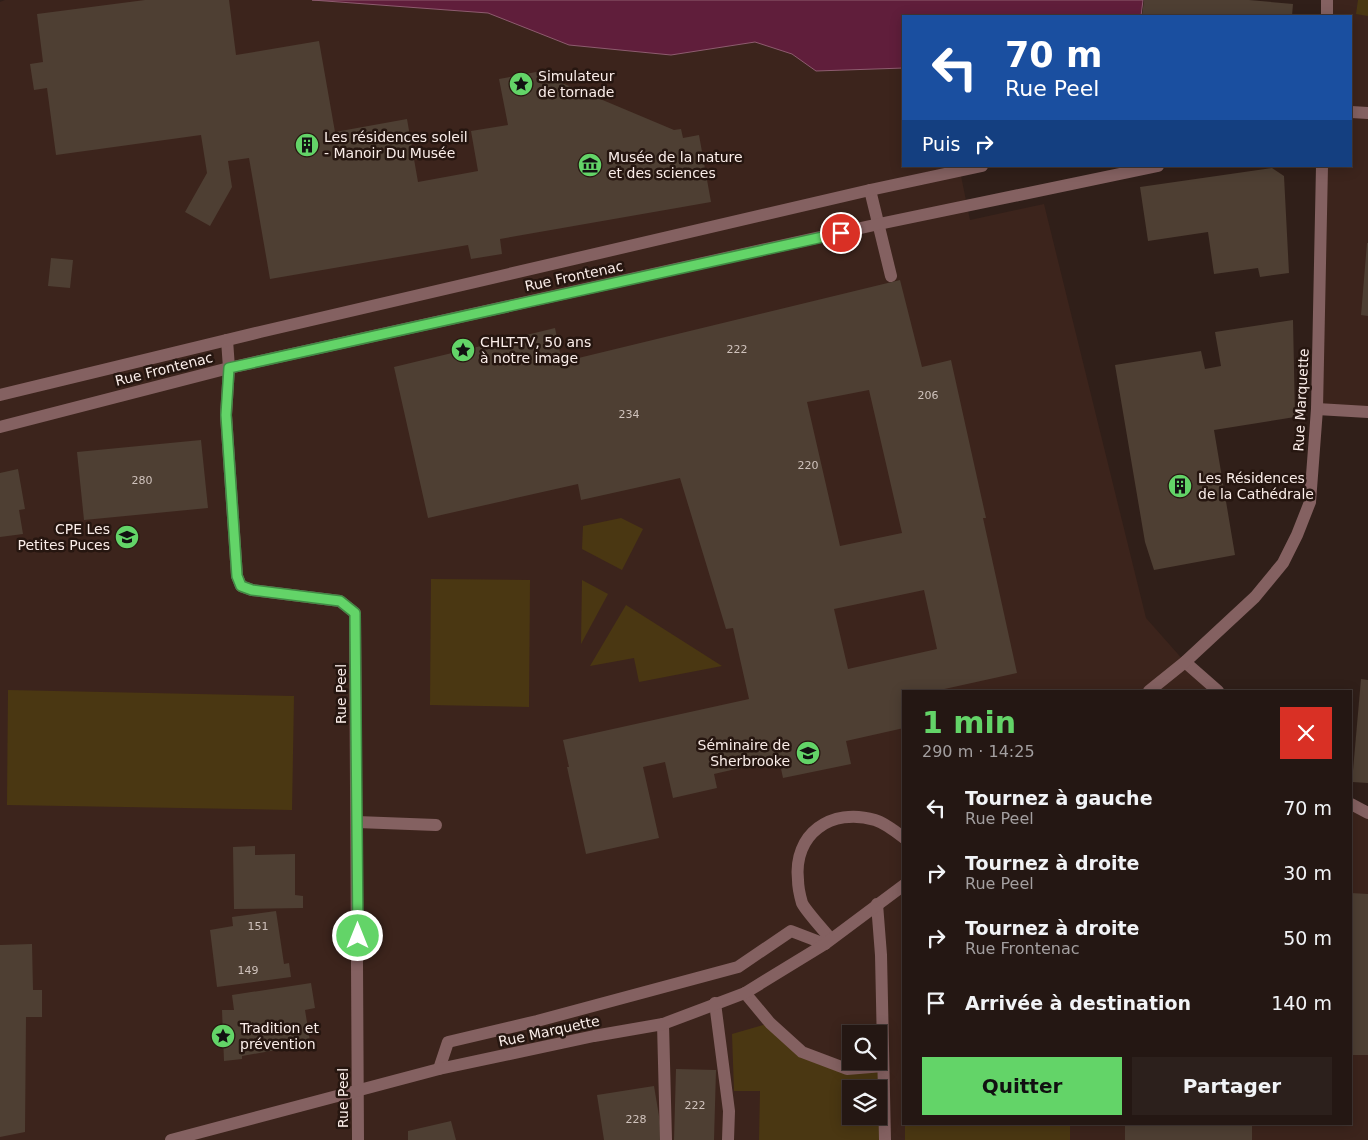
<!DOCTYPE html>
<html lang="fr">
<head>
<meta charset="utf-8">
<style>
	:root { --surface:#241713; --page:#2c201c; --text:#f1f3f6; --muted:#a39fa0; --line:#413633; --accent:#63d468 }
	body { margin:0; font-family:"DejaVu Sans",sans-serif; background:var(--page); color:var(--text); height:100vh; display:flex; flex-direction:column; font-size:19px; white-space:nowrap }
	* { box-sizing:border-box; margin:0 }
	p { font-size:16px; color:var(--muted) }
	.icon { flex:none; width:28px; height:28px; fill:none; stroke:currentColor; stroke-width:2; stroke-linecap:round; stroke-linejoin:round }
	.map { position:relative; flex:1; overflow:hidden }
	.side { position:absolute; left:902px; top:690px; width:450px; height:435px; display:flex; flex-direction:column; background:var(--surface); border-radius:0px; box-shadow:0 2px 12px #0003,0 0 0 1px var(--line) }
	.side>* { flex:none }
	.top-card { position:absolute; left:902px; top:15px; width:450px; height:152px; border-radius:0px; box-shadow:0 2px 12px #0003,0 0 0 1px var(--line); background:#1a4fa0; color:#fff; overflow:hidden }
	.fabs { position:absolute; left:842px; top:1025px; display:grid; gap:10px }
	.fabs a { display:grid; place-items:center; width:45px; height:45px; border-radius:0px; background:var(--surface); box-shadow:0 2px 12px #0003,0 0 0 1px var(--line); font-size:25px }
	.pin { position:absolute; display:grid; place-items:center; width:42px; height:42px; color:#fff; margin:-21px; border:2px solid #fff; border-radius:50%; box-shadow:0 1px 5px #0007 }
	.me { position:absolute; width:55px; margin:-28px; rotate:0deg; stroke-linejoin:round; filter:drop-shadow(0 0 4px #0008) }
	.turn { display:flex; align-items:center; gap:18px; height:105px; padding:0 20px; font-size:22px }
	.turn .icon { width:65px; height:65px; stroke-width:2.5 }
	.turn b { display:block; font-size:35px; line-height:42px }
	.then { display:flex; align-items:center; height:48px; padding:0 20px; background:#0003; gap:10px; font-size:19px }
	.round { display:grid; place-items:center; flex:none; width:52px; height:52px; border-radius:0px; background:var(--page) }
	.overview { display:flex; align-items:center; justify-content:space-between; height:85px; padding:0 20px }
	h1 { font-size:30px; font-weight:700; line-height:38px; color:var(--accent) }
	.primary-button { display:flex; gap:10px; margin-top:auto; padding:10px 20px }
	.primary-button a { flex:1; height:58px; border-radius:0px; background:var(--accent); color:#111; font-size:20px; font-weight:700; line-height:58px; text-align:center }
	.primary-button a+a { background:var(--page); color:var(--text) }
	ul { padding:0; list-style:none }
	li { display:flex; align-items:center; gap:15px; height:65px; padding:0 20px }
	li div { flex:1 }
	li b { display:block; font-size:19px }
	li em { font-style:normal }
	.map>svg:first-child { display:block }
	.built { fill:#3c241c; fill-rule:evenodd }
	.green { fill:#4a3712; fill-rule:evenodd }
	.water { fill:#601e3b; stroke:#8e5c6f }
	.building { fill:#4e3f33; fill-rule:evenodd }
	.lines { fill:none; stroke-linecap:round; stroke-linejoin:round }
	.minor { stroke:#846161; stroke-width:12 }
	.route-casing { stroke:#408a44; stroke-width:12 }
	.route { stroke:#63d468; stroke-width:9 }
	.labels { text-anchor:middle; stroke-width:5; stroke-linejoin:round; paint-order:stroke }
	.number-label { font-size:11px; fill:#cfc2bc }
	.poi-label { font-size:14px; fill:#faede9; stroke:#261610; text-anchor:start }
	.street-label { font-size:14px; fill:#faede9; stroke:#261610 }
</style>
</head>
<body>
<div class="map">
<svg width="1368" height="1140" viewBox="0 0 1368 1140">
	<rect width="100%" height="100%" fill="#301f19"/>
	<!-- built -->
	<g class="built">
		<path d="M5 0H312L488 13 569 45 671 55 755 42 792 54 816 71 904 68V166H959L970 220 1044 204 1146 618 1185 662 1218 691H904V1124H1351V804L1368 813V1140H0V2ZM851 1034H879V1061H851ZM851 1089H879V1116H851Z"/>
		<polygon points="1331,0 1368,0 1368,412 1317,409 1322,166 1351,166 1351,16 1330,16"/>
	</g>
	<!-- green -->
	<g class="green">
		<polygon points="1358,0 1368,0 1368,16 1356,14"/>
		<polygon points="621,518 643,529 622,570 582,549 583,526"/>
		<polygon points="431,579 530,580 529,707 430,705"/>
		<polygon points="582,580 608,594 581,644"/>
		<polygon points="626,605 722,666 639,682 634,658 590,666"/>
		<polygon points="8,690 294,696 292,810 7,805"/>
		<path d="M770 1023 802 1052 847 1069 883 1066 885 1140H759L760 1091H734L732 1034ZM851 1089H879V1116H851Z"/>
		<rect x="905" y="1124" width="165" height="16"/>
	</g>
	<!-- water -->
	<polygon class="water" points="312,0 1143,0 1141,16 904,16 904,68 816,71 792,54 755,42 671,55 569,45 488,13"/>
	<!-- building -->
	<g class="building">
		<polygon points="145,0 229,0 236,55 319,41 335,132 407,119 418,182 478,171 471,131 508,125 499,79 536,72 674,130 681,129 683,138 699,135 711,202 500,239 502,254 471,259 468,245 270,279 249,158 228,161 232,187 210,226 185,212 207,173 201,135 56,155 47,88 34,90 30,64 43,62 37,14"/>
		<polygon points="1144,0 1249,0 1293,4 1292,16 1142,16"/>
		<polygon points="1272,168 1284,176 1289,273 1260,277 1258,268 1214,274 1208,232 1148,241 1140,187"/>
		<polygon points="1367,243 1368,243 1368,316 1361,315"/>
		<polygon points="51,258 73,260 70,288 48,286"/>
		<path d="M900 280 922 367 951 360 986 518H983L1017 673 940 690V691H904V728L846 741 851 764 783 778 779 759 714 774 717 788 673 798 665 762 643 767 659 838 586 854 567 767H569L563 740 749 699 733 628 726 629 680 478 581 500 578 484 428 518 394 367 555 328 562 362ZM869 390 902 533 840 546 807 402ZM924 590 937 649 848 669 834 609Z"/>
		<polygon points="1293,320 1295,417 1214,430 1235,555 1154,570 1145,542 1115,365 1201,351 1205,369 1221,366 1215,332"/>
		<polygon points="201,440 208,508 84,520 77,452"/>
		<polygon points="18,469 25,509 19,510 23,534 0,537 0,473"/>
		<polygon points="1361,679 1368,680 1368,783 1352,782"/>
		<polygon points="255,846 255,855 295,854 295,895 303,896 303,908 234,909 233,847"/>
		<polygon points="1351,893 1368,894 1368,1055 1351,1055"/>
		<polygon points="276,911 284,964 289,963 291,977 217,987 210,930 233,926 232,917"/>
		<polygon points="32,944 33,990 42,990 42,1017 26,1017 25,1132 0,1137 0,945"/>
		<polygon points="311,983 315,1008 305,1010 311,1047 294,1049 293,1047 242,1056 242,1059 224,1061 222,1010 234,1010 232,995"/>
		<polygon points="676,1069 716,1070 714,1140 674,1140"/>
		<polygon points="654,1086 663,1140 604,1140 597,1095"/>
		<polygon points="451,1121 456,1140 408,1140 408,1131"/>
		<rect x="1125" y="1124" width="127" height="16"/>
	</g>
	<g class="lines">
		<!-- minor -->
		<g class="minor">
			<polyline points="1327,16 1327,0"/>
			<polyline points="1351,112 1368,113"/>
			<polyline points="870,190 891,276"/>
			<polyline points="227,340 229,368 226,415 237,576 241,586 252,590 340,601 355,613 358,1140"/>
			<polyline points="0,395 260,332 870,190 982,166"/>
			<polyline points="1317,409 1368,412"/>
			<polyline points="0,427 229,368 879,224 1158,166"/>
			<polyline points="1185,662 1218,691"/>
			<polyline points="1149,691 1185,662 1255,597 1283,563 1297,535 1310,502 1317,409 1322,166"/>
			<polyline points="1351,804 1368,813"/>
			<polyline points="357,822 436,825"/>
			<polyline points="877,904 881,955 885,1140"/>
			<path d="M831 939C824 931 806 911 802 903 800 896 798 888 798 880 793 834 831 807 875 820 885 823 895 831 904 838"/>
			<polyline points="745,993 770,1023 802,1052 847,1069 883,1066"/>
			<polyline points="715,1003 729,1111 728,1140"/>
			<polyline points="663,1024 666,1140"/>
			<polyline points="439,1069 448,1042 537,1021 738,967 791,931 825,944"/>
			<polyline points="171,1140 439,1069 594,1036 663,1024 745,993 825,944 904,885"/>
		</g>
	</g>
	<g class="lines">
		<!-- route casing -->
		<g class="route-casing">
			<polyline id="route" points="358,936 355,613 340,601 252,590 241,586 237,576 226,415 229,368 841,233"/>
		</g>
		<!-- route -->
		<use href="#route" class="route"/>
	</g>
	<!-- icons -->
	<defs>
		<g id="sight-disc" transform="scale(1.25)"><circle r="9.5" fill="#63d468" stroke="#261610"/><path d="M0-6L1.8-2.2L6-1.7L2.9 1.2L3.7 5.4L0 3.3L-3.7 5.4L-2.9 1.2L-6-1.7L-1.8-2.2Z" fill="#111"/></g>
		<g id="building-disc" transform="scale(1.25)"><circle r="9.5" fill="#63d468" stroke="#261610"/><path d="M-4-6H4V6H1V3H-1V6H-4ZM-2.5-4.3h1.7v1.8h-1.7ZM.8-4.3h1.7v1.8H.8ZM-2.5-1h1.7V.8h-1.7ZM.8-1h1.7V.8H.8Z" fill="#111"/></g>
		<g id="museum-disc" transform="scale(1.25)"><circle r="9.5" fill="#63d468" stroke="#261610"/><path d="M0-6L6-3V-2H-6V-3ZM-5-1h2V3h-2ZM-1-1h2V3h-2ZM3-1h2V3H3ZM-6 4H6V6H-6Z" fill="#111"/></g>
		<g id="school-disc" transform="scale(1.25)"><circle r="9.5" fill="#63d468" stroke="#261610"/><path d="M0-5L7-2L0 1L-7-2ZM-4 1L0 2.5L4 1V4Q0 6-4 4Z" fill="#111"/></g>
		<g id="university-disc" transform="scale(1.25)"><circle r="9.5" fill="#63d468" stroke="#261610"/><path d="M0-5L7-2L0 1L-7-2ZM-4 1L0 2.5L4 1V4Q0 6-4 4Z" fill="#111"/></g>
	</defs>
	<g fill-rule="evenodd">
		<use href="#sight-disc" x="521" y="84"/>
		<use href="#building-disc" x="307" y="145"/>
		<use href="#museum-disc" x="590" y="165"/>
		<use href="#sight-disc" x="463" y="350"/>
		<use href="#building-disc" x="1180" y="486"/>
		<use href="#school-disc" x="127" y="537"/>
		<use href="#university-disc" x="808" y="753"/>
		<use href="#sight-disc" x="223" y="1036"/>
	</g>
	<g class="labels">
		<!-- number labels -->
		<g class="number-label">
			<text x="737" y="353">222</text>
			<text x="928" y="399">206</text>
			<text x="629" y="418">234</text>
			<text x="808" y="469">220</text>
			<text x="142" y="484">280</text>
			<text x="258" y="930">151</text>
			<text x="248" y="974">149</text>
			<text x="695" y="1109">222</text>
			<text x="636" y="1123">228</text>
		</g>
		<!-- poi labels -->
		<g class="poi-label">
			<text x="538" y="81">Simulateur<tspan x="538" dy="16">de tornade</tspan></text>
			<text x="324" y="142">Les résidences soleil<tspan x="324" dy="16">- Manoir Du Musée</tspan></text>
			<text x="608" y="162">Musée de la nature<tspan x="608" dy="16">et des sciences</tspan></text>
			<text x="480" y="347">CHLT-TV, 50 ans<tspan x="480" dy="16">à notre image</tspan></text>
			<text x="1198" y="483">Les Résidences<tspan x="1198" dy="16">de la Cathédrale</tspan></text>
			<text x="110" y="534" text-anchor="end">CPE Les<tspan x="110" dy="16">Petites Puces</tspan></text>
			<text x="790" y="750" text-anchor="end">Séminaire de<tspan x="790" dy="16">Sherbrooke</tspan></text>
			<text x="240" y="1033">Tradition et<tspan x="240" dy="16">prévention</tspan></text>
		</g>
		<!-- street labels -->
		<g class="street-label">
			<text transform="translate(574 276) rotate(-12)" y="5">Rue Frontenac</text>
			<text transform="translate(164 369) rotate(-14)" y="5">Rue Frontenac</text>
			<text transform="translate(1301 400) rotate(-87)" y="5">Rue Marquette</text>
			<text transform="translate(341 694) rotate(-90)" y="5">Rue Peel</text>
			<text transform="translate(549 1031) rotate(-12)" y="5">Rue Marquette</text>
			<text transform="translate(343 1098) rotate(-90)" y="5">Rue Peel</text>
		</g>
	</g>
</svg>
<div class="fabs">
<a><svg class="icon" aria-label="search" viewBox="0 0 24 24"><circle cx="10" cy="10" r="6"/><path d="M15 15l6 6"/></svg></a>
<a><svg class="icon" aria-label="layers" viewBox="0 0 24 24"><path d="M12 4l9 5-9 5-9-5zM3 14l9 5 9-5"/></svg></a>
</div>
<div class="pin" style="left:841px;top:233px;background:#d93025"><svg class="icon" aria-label="arrive" viewBox="0 0 24 24"><path d="M6 21V4h12l-3 4 3 4H6"/></svg></div>
<svg class="me" style="left:358px;top:936px" viewBox="-20 -20 40 40"><circle r="17" fill="#63d468" stroke="#fff" stroke-width="3"/><path d="M0-11L8 9 0 5-8 9z" fill="#fff"/></svg>
<div class="top-card">
<div class="turn"><svg class="icon" aria-label="left" viewBox="0 0 24 24"><path d="M17 20v-9H6M10 6l-5 5 5 5"/></svg><div><b>70 m</b>Rue Peel</div></div>
<div class="then">Puis<svg class="icon" aria-label="right" viewBox="0 0 24 24"><path d="M7 20v-9h11M14 6l5 5-5 5"/></svg></div>
</div>
<section class="side">
<div class="overview"><div><h1>1 min</h1><p>290 m · 14:25</p></div><a class="round" style="background:#d93025;color:#fff"><svg class="icon" aria-label="close" viewBox="0 0 24 24"><path d="M6 6l12 12M18 6L6 18"/></svg></a></div>
<ul>
<li><svg class="icon" aria-label="left" viewBox="0 0 24 24"><path d="M17 20v-9H6M10 6l-5 5 5 5"/></svg><div><b>Tournez à gauche</b><p>Rue Peel</p></div><em>70 m</em></li>
<li><svg class="icon" aria-label="right" viewBox="0 0 24 24"><path d="M7 20v-9h11M14 6l5 5-5 5"/></svg><div><b>Tournez à droite</b><p>Rue Peel</p></div><em>30 m</em></li>
<li><svg class="icon" aria-label="right" viewBox="0 0 24 24"><path d="M7 20v-9h11M14 6l5 5-5 5"/></svg><div><b>Tournez à droite</b><p>Rue Frontenac</p></div><em>50 m</em></li>
<li><svg class="icon" aria-label="arrive" viewBox="0 0 24 24"><path d="M6 21V4h12l-3 4 3 4H6"/></svg><div><b>Arrivée à destination</b></div><em>140 m</em></li>
</ul>
<div class="primary-button"><a>Quitter</a><a>Partager</a></div>
</section>
</div>
</body>
</html>
